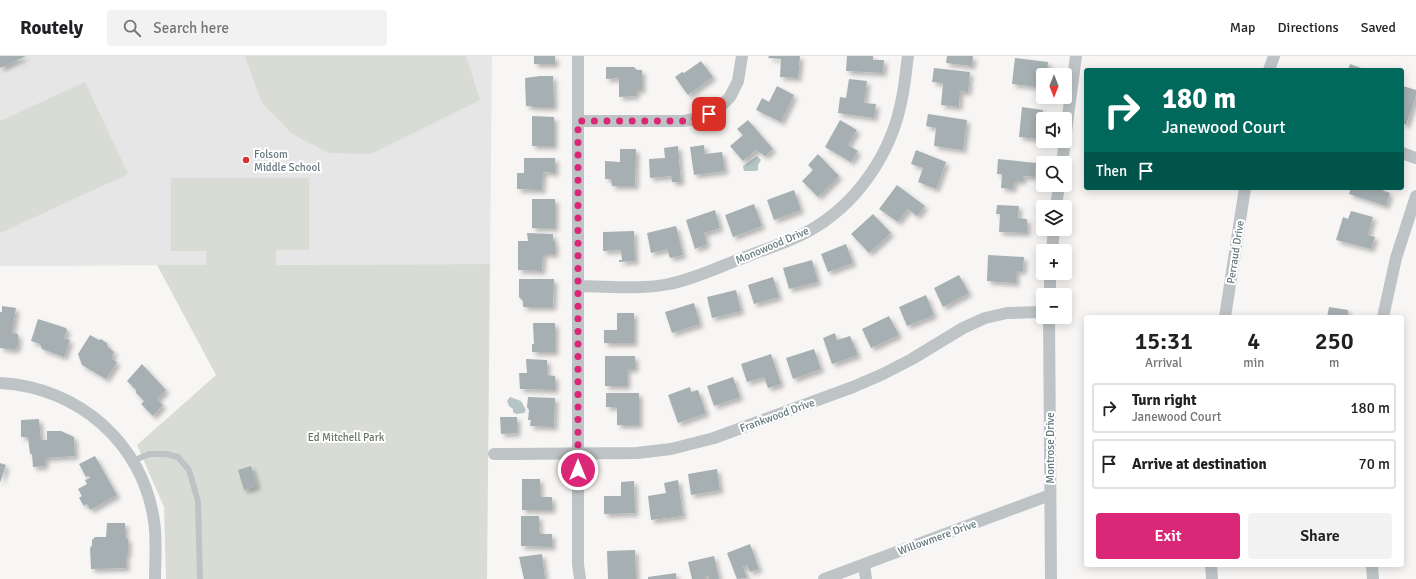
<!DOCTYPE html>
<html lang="en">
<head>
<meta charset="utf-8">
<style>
	:root { --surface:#fff; --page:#f2f2f2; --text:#202124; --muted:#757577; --line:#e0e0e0; --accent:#db2777 }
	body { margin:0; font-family:Signika,sans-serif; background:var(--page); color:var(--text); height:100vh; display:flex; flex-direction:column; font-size:15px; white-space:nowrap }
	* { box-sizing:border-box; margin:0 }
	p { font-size:13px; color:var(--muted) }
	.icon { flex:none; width:22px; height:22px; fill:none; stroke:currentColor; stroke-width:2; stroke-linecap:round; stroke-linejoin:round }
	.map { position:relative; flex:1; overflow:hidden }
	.sheet { position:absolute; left:1084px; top:259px; width:320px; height:252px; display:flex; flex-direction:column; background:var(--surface); border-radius:4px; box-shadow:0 2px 10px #0003 }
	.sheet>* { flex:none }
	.banner { position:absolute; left:1084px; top:12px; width:320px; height:122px; border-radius:4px; box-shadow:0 2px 10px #0003; background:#00695c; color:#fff; overflow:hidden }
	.needle { width:26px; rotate:180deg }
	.controls { position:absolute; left:1036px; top:12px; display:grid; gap:8px }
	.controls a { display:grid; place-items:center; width:36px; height:36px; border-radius:4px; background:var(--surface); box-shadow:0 2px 10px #0003; font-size:20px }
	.pin { position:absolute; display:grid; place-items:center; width:34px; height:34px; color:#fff; margin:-17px; border-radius:8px; box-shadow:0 2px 6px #0006 }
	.me { position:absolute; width:44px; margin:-22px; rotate:0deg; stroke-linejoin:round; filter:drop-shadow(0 0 3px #0008) }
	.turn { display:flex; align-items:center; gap:14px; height:84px; padding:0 12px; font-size:18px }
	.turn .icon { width:52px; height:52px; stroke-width:2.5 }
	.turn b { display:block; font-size:28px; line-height:34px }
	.then { display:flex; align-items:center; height:38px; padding:0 12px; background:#0003; gap:8px; font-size:15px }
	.eta { display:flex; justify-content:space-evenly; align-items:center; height:68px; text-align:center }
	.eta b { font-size:24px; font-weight:600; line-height:28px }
	.button { display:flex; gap:8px; margin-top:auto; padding:8px 12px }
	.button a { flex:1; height:46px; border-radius:4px; background:var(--accent); color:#fff; font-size:16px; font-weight:600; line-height:46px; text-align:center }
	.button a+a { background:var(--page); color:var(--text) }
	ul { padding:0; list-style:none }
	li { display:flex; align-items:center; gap:12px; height:50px; margin:0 8px 6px; padding:0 4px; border:2px solid var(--line); border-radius:4px }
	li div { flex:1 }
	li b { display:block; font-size:15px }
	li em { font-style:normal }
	header { display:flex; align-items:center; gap:24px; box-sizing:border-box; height:56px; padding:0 20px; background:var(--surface); border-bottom:1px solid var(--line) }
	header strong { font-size:19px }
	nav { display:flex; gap:22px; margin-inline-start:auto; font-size:14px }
	.search { width:280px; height:36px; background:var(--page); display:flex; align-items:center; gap:10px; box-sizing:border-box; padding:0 14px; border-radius:4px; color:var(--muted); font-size:15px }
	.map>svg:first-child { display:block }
	.built { fill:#e5e6e5 }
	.green { fill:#d8dcd4 }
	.water { fill:#b5c4c5 }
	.building { fill:#a6b0b3; filter:url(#shadow) }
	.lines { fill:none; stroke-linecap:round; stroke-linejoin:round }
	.lane { stroke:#bec4c6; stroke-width:6 }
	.street { stroke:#bec4c6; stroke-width:12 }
	.route { stroke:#db2777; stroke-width:7; stroke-dasharray:0 12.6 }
	.poi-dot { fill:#d93432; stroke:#fff; stroke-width:1.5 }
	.labels { text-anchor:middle; stroke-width:4; stroke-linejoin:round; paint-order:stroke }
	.poi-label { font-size:11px; fill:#64787d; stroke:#fff; text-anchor:start }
	.street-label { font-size:11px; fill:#64787d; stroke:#fff }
	.park-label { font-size:11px; fill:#6a7662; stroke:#fff }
</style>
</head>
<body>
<header>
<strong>Routely</strong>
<div class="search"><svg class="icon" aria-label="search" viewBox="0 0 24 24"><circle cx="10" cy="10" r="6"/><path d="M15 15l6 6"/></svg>Search here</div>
<nav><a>Map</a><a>Directions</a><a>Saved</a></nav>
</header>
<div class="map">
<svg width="1416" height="523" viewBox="0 0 1416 523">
	<defs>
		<filter id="shadow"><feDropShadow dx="3.5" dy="3.5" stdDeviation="2" flood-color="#0004"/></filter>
	</defs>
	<rect width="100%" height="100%" fill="#f7f6f4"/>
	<!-- built -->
	<polygon class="built" points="0,0 492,0 490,208 0,210"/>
	<!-- green -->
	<g class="green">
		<polygon points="245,0 466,0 480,44 371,98 329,97 292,78 262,47"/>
		<polygon points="85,26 128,118 0,177 0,65"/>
		<polygon points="171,122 309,122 309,194 276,194 276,209 490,208 487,523 166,523 164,451 137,389 216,319 157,209 206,209 206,195 171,195"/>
	</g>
	<!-- water -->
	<g class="water">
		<polygon points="757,100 761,104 758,109 758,114 755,115 744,115 743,110"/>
		<polygon points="510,341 521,345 526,354 524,357 516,358 513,356 513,353 509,350 507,345"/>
	</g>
	<!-- building -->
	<g class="building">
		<polygon points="0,0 26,0 0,12"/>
		<rect x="534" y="0" width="21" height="8"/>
		<polygon points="769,0 800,0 798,22 780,21 781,3 768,2"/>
		<polygon points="847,0 873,0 873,4 884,4 883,17 846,15"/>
		<polygon points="947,0 973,0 972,10 946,7"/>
		<polygon points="1015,2 1048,6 1047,19 1041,19 1039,31 1012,28"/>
		<polygon points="701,5 713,21 688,39 675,21 682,16 684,17"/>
		<polygon points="1350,8 1366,14 1348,14"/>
		<polygon points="606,11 634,11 637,14 642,14 642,34 636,34 636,40 619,41 619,22 606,23"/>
		<polygon points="934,12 970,16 968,36 960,35 959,51 941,49 943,27 932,26"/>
		<polygon points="540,20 553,20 554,51 533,51 532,50 526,50 525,22"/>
		<polygon points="849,23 867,25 864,47 876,48 874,62 838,57 840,41 846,42"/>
		<polygon points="777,30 794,39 781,66 756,54 762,42 769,46"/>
		<polygon points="1403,30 1416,34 1416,40 1406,69 1402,67"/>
		<polygon points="1022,51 1043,54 1040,83 1019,81"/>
		<polygon points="928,58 967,64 963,94 934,90 936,72 926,70"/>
		<polygon points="532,60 554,61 554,90 532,90"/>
		<polygon points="748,64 773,93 765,100 756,94 743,105 730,90 743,79 737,73"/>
		<polygon points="840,64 857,74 848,89 858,95 851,106 825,91"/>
		<polygon points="704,89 705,98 722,96 725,115 694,119 690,91"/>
		<polygon points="678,90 681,126 672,126 671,120 650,122 649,103 665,102 664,92"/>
		<polygon points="620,93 636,93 635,130 612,130 611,123 605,123 605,105 620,106"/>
		<polygon points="916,94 946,106 936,133 918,126 923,112 911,108"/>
		<polygon points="818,98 839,120 818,141 802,125 813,114 808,109"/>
		<polygon points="524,102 555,102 555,117 543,116 542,134 517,133 517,117 524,117"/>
		<polygon points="998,103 1036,107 1035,121 1023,120 1023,125 1014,125 1013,133 1001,132 1002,118 997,118"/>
		<polygon points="897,129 925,150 917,160 908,153 898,166 879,153"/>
		<polygon points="1351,132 1379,132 1379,133 1390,137 1386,150 1349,138"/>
		<polygon points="794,134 801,154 774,164 767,144"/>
		<rect x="532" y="143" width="23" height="29"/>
		<polygon points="754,148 762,170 733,181 725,159"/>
		<polygon points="997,149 1019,150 1018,162 1027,163 1027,177 999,176 1000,158 996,158"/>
		<polygon points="715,154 720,172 704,177 707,188 695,193 686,164"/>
		<polygon points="1351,155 1373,161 1368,179 1375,181 1371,193 1336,184 1343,161 1348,163"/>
		<polygon points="873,158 891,177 869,197 851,178"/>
		<polygon points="676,170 683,199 670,202 667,193 651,197 647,177"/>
		<polygon points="634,175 635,205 619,206 619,204 622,204 621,194 603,195 603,176"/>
		<polygon points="527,177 553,178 553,184 555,186 555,198 543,198 542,215 518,214 518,185 528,185"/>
		<polygon points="846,188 853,207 828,216 821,198"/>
		<polygon points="988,199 1024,201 1023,215 1016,215 1016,227 987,225"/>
		<polygon points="812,204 818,226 789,233 783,212"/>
		<polygon points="959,219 969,237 943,251 934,232"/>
		<polygon points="773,221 779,241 754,248 748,229"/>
		<polygon points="519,223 554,223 553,251 523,251 523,245 519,241"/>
		<polygon points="736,234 741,255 712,262 707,241"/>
		<polygon points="926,239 934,259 907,270 899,251"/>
		<polygon points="694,247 700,268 672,277 665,256"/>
		<polygon points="2,250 16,252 12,277 18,278 18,289 15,294 0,292 0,256 2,256"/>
		<polygon points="1329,251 1348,254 1348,261 1327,261"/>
		<polygon points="617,257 634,257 634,287 604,287 604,274 617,274"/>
		<polygon points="889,260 899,279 871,292 862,273"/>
		<polygon points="38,263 66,272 67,275 64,282 70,284 64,301 42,293 40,288 31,285"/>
		<polygon points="533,267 555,267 555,296 532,296 532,288 534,288"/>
		<polygon points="835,277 837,284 850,280 858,299 832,308 823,282"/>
		<polygon points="90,279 99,284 101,283 107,287 107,290 114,296 112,300 112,303 117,306 106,323 82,309 78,298"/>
		<polygon points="814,293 821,313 793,323 786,302"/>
		<polygon points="771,298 781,328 768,332 764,321 747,326 741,308"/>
		<polygon points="605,300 635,300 635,313 627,313 627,330 605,330"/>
		<polygon points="526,303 547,304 547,319 555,320 555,334 520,333 519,317 527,317"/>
		<polygon points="142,308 166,334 157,343 163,349 153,360 141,348 144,345 136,337 136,334 127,325"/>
		<polygon points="733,321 740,341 714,350 707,330"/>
		<polygon points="690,331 691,336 698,334 706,357 678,367 668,339"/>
		<polygon points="606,337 639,337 639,369 617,369 617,351 606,351"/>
		<polygon points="528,341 555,342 554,371 530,370 531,364 528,364 529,354 527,351"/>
		<polygon points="500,361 517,361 517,377 501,378"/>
		<polygon points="39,363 41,384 47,384 47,375 61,375 74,381 75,400 45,402 45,410 33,411 32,398 30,398 28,381 21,381 21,364"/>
		<polygon points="95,400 117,439 90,454 87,448 84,450 79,442 82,440 78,433 87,428 85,424 90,422 89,420 86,421 79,408"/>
		<polygon points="0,407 6,409 0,427"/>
		<polygon points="251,410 257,430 244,434 238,414"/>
		<polygon points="717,413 720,434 691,439 688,418"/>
		<polygon points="522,423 540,423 540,441 552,441 552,454 522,454"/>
		<polygon points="678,424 683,460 651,464 648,440 666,437 664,427"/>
		<polygon points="634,425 635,457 604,458 604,440 621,440 621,426"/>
		<polygon points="521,460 539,460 539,472 540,478 552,478 552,491 521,490"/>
		<polygon points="107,467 125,467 125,481 128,483 128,498 126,498 126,512 91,513 90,492 92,489 92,484 95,481 106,481"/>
		<polygon points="750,488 759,513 750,516 747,509 743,511 747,522 737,523 727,497"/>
		<polygon points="635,494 636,523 608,523 607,495"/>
		<polygon points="542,498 545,523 524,523 519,501"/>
		<polygon points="714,500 719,523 709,523 709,520 705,521 705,523 692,523 688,506"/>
		<polygon points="676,517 676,523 648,523 648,521"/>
	</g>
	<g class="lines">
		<!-- lane -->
		<polyline class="lane" points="133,405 149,398 166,398 178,401 189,414 198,445 200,523"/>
		<!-- street -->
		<g class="street">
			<polyline points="578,0 578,508 580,523"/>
			<polyline points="1269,14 1274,0"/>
			<polyline points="578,65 683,65 701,62 717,54 730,41 738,25 742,0"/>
			<polyline points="1065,83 1076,0"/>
			<polyline points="1402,97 1416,102"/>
			<polyline points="1062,107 1065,85"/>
			<polyline points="1056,151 1059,129"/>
			<polyline points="1052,195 1054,173"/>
			<path d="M578 230C607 230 641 234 669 228 695 223 723 209 748 200 768 192 789 186 807 176 857 149 892 97 902 42 905 28 906 14 908 0"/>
			<polyline points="1050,239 1050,217"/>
			<polyline points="1049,261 1051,523"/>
			<polyline points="1225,261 1245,132"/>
			<polyline points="1383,261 1396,202 1416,140"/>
			<path d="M0 327C78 331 143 387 154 465 157 484 155 504 155 523"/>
			<polyline points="494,398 637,397 671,393 714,382 853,331 883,318 912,303 963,272 985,262 1007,257 1043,256"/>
			<polyline points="864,509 866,523"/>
			<polyline points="1211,509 1212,523"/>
			<polyline points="1372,509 1373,523"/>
			<polyline points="824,523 1050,439"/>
		</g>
	</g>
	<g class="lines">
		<!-- route -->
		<polyline class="route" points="578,414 578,65 683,65 701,62 709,58"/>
	</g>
	<!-- markers -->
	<circle class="poi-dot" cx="246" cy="104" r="4"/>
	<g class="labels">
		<!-- poi labels -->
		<g class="poi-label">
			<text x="254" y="102">Folsom<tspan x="254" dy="13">Middle School</tspan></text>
		</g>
		<!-- street labels -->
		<g class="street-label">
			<text transform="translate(772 189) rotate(-23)" y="4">Monowood Drive</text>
			<text transform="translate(1235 196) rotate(-81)" y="4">Perraud Drive</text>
			<text transform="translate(777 359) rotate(-20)" y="4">Frankwood Drive</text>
			<text transform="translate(1050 392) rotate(-90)" y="4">Montrose Drive</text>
			<text transform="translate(937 481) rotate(-20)" y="4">Willowmere Drive</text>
		</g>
		<!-- park labels -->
		<g class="park-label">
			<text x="346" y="385">Ed Mitchell Park</text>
		</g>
	</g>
</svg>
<div class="controls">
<a><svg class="needle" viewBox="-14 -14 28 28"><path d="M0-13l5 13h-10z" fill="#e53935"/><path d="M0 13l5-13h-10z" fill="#757577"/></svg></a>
<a><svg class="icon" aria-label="sound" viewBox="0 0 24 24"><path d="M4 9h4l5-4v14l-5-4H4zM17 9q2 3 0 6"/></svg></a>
<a><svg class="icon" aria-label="search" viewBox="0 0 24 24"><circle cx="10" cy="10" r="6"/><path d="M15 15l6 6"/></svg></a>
<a><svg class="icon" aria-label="layers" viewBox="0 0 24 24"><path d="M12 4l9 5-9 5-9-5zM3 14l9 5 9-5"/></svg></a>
<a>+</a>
<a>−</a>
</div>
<div class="pin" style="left:709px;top:58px;background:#d93025"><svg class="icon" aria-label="arrive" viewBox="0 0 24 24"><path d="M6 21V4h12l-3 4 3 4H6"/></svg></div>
<svg class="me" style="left:578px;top:414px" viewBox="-20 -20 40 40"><circle r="17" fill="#db2777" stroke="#fff" stroke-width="3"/><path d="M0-11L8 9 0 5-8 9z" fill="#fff"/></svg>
<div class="banner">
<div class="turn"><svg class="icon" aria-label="right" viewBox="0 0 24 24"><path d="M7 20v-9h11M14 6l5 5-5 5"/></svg><div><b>180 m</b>Janewood Court</div></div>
<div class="then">Then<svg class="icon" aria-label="arrive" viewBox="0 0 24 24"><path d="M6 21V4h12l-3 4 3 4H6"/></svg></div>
</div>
<section class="sheet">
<div class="eta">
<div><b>15:31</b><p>Arrival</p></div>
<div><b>4</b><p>min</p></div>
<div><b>250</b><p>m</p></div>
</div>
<ul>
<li><svg class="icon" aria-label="right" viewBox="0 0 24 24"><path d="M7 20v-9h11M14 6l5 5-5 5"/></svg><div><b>Turn right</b><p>Janewood Court</p></div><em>180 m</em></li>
<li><svg class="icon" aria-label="arrive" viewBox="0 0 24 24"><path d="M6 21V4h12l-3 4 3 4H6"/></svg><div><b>Arrive at destination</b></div><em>70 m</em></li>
</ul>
<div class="button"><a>Exit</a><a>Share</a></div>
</section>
</div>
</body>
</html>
